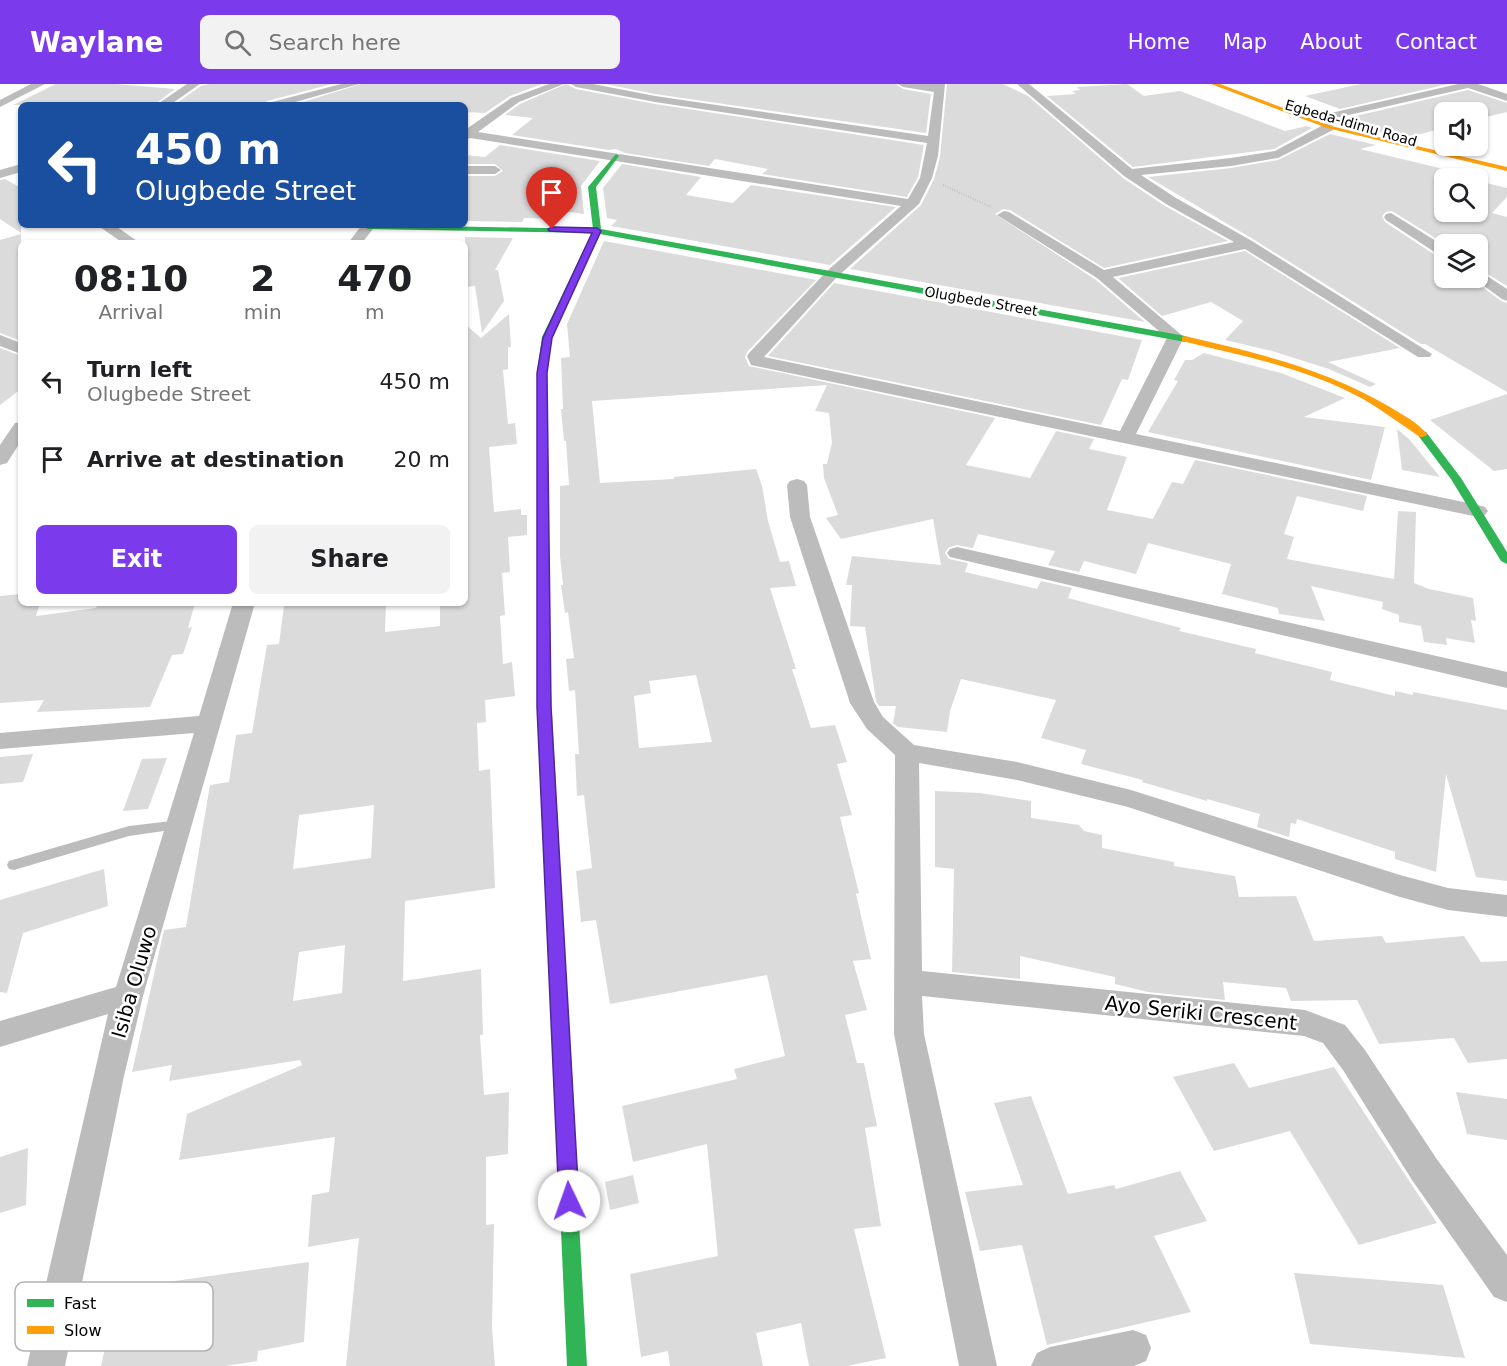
<!DOCTYPE html>
<html lang="en">
<head>
<meta charset="utf-8">
<style>
	:root { --surface:#fff; --page:#f2f2f2; --text:#202124; --muted:#757577; --accent:#7c3aed }
	body { margin:0; font-family:"DejaVu Sans",sans-serif; background:var(--page); color:var(--text); height:100vh; display:flex; flex-direction:column; font-size:22px; white-space:nowrap }
	* { box-sizing:border-box; margin:0 }
	p { font-size:20px; color:var(--muted) }
	.icon { flex:none; width:33px; height:33px; fill:none; stroke:currentColor; stroke-width:2; stroke-linecap:round; stroke-linejoin:round }
	.map { position:relative; flex:1; overflow:hidden }
	.drawer { position:absolute; left:18px; top:156px; width:450px; height:366px; display:flex; flex-direction:column; background:var(--surface); border-radius:9px; box-shadow:0 2px 4px #0004 }
	.drawer>* { flex:none }
	.banner { position:absolute; left:18px; top:18px; width:450px; height:126px; border-radius:9px; box-shadow:0 2px 4px #0004; background:#1a4fa0; color:#fff; overflow:hidden }
	.controls { position:absolute; left:1434px; top:18px; display:grid; gap:12px }
	.controls a { display:grid; place-items:center; width:54px; height:54px; border-radius:9px; background:var(--surface); box-shadow:0 2px 4px #0004; font-size:30px }
	.pin { position:absolute; display:grid; place-items:center; width:51px; height:51px; color:#fff; margin:-62px -26px; border-radius:50% 50% 50% 0; rotate:-45deg; box-shadow:0 0 6px #0007 }
	.pin .icon { rotate:45deg }
	.me { position:absolute; width:66px; margin:-33px; rotate:357deg; stroke-linejoin:round; filter:drop-shadow(0 0 4px #0008) }
	.turn { display:flex; align-items:center; gap:21px; height:126px; padding:0 18px; font-size:27px }
	.turn .icon { width:78px; height:78px; stroke-width:2.5 }
	.turn b { display:block; font-size:42px; line-height:51px }
	.eta { display:flex; justify-content:space-evenly; align-items:center; height:102px; text-align:center }
	.eta b { font-size:36px; font-weight:700; line-height:42px }
	.button { display:flex; gap:12px; margin-top:auto; padding:12px 18px }
	.button a { flex:1; height:69px; border-radius:9px; background:var(--accent); color:#fff; font-size:24px; font-weight:700; line-height:69px; text-align:center }
	.button a+a { background:var(--page); color:var(--text) }
	ul { padding:0; list-style:none }
	li { display:flex; align-items:center; gap:18px; height:78px; padding:0 18px }
	li div { flex:1 }
	li b { display:block; font-size:22px }
	li em { font-style:normal }
	header { display:flex; align-items:center; gap:36px; box-sizing:border-box; height:84px; padding:0 30px; background:var(--accent); color:#fff }
	header strong { font-size:28px }
	nav { display:flex; gap:33px; margin-inline-start:auto; font-size:21px }
	.search { width:420px; height:54px; background:var(--page); display:flex; align-items:center; gap:15px; box-sizing:border-box; padding:0 21px; border-radius:9px; color:var(--muted); font-size:22px }
	.map>svg:first-child { display:block }
	.building { fill:#dbdbdb; fill-rule:evenodd }
	.lines { fill:none; stroke-linecap:round; stroke-linejoin:round }
	.path { stroke:#c2c2c2; stroke-width:2; stroke-dasharray:1 1.5; stroke-linecap:butt }
	.lane { fill:#bcbcbc; fill-rule:evenodd }
	.street { fill:#bcbcbc; fill-rule:evenodd }
	.fast { fill:#30b455; fill-rule:evenodd }
	.slow { fill:#ff9f0a; fill-rule:evenodd }
	.route { fill:#7c3aed; stroke:#51269a; stroke-width:1.5 }
	.labels { text-anchor:middle; stroke-width:5; stroke-linejoin:round; paint-order:stroke }
	.far-street-label { font-size:14px; fill:#000; stroke:#fff }
	.near-street-label { font-size:20px; fill:#000; stroke:#fff }
	.key { fill:#fff; stroke:#b2b2b2; stroke-width:1.5 }
	.key-label { font-size:16px; fill:#000 }
</style>
</head>
<body>
<header>
<strong>Waylane</strong>
<div class="search"><svg class="icon" aria-label="search" viewBox="0 0 24 24"><circle cx="10" cy="10" r="6"/><path d="M15 15l6 6"/></svg>Search here</div>
<nav><a>Home</a><a>Map</a><a>About</a><a>Contact</a></nav>
</header>
<div class="map">
<svg width="1507" height="1282" viewBox="0 0 1507 1282">
	<rect width="100%" height="100%" fill="#fff"/>
	<!-- building -->
	<g class="building">
		<polygon points="56,0 116,0 175,5 154,21 13,21"/>
		<polygon points="209,0 332,0 267,17 264,21 174,21 201,2"/>
		<polygon points="361,0 542,0 510,12 485,29 465,28 465,21 293,21"/>
		<polygon points="566,0 576,5 655,20 924,61 918,93 907,113 762,90 768,85 715,75 709,82 625,69 616,65 609,66 512,51 533,34 505,31 520,20"/>
		<polygon points="605,0 896,0 903,5 931,10 926,49 655,10"/>
		<polygon points="947,0 1003,0 1028,12 1123,94 1165,122 1228,157 1104,184 1010,126 1003,125 995,130 1096,196 1145,238 850,185 921,121 934,95 940,73"/>
		<polygon points="1127,0 1144,12 1180,7 1285,47 1307,42 1312,44 1274,65 1133,83 1047,12 1076,10 1072,7 1080,6 1077,3"/>
		<polygon points="1361,0 1448,0 1340,25 1305,12"/>
		<polygon points="1468,6 1507,19 1507,28 1478,35 1478,28 1444,28 1444,44 1405,54 1334,37"/>
		<polygon points="1330,50 1376,61 1360,65 1452,87 1445,89 1467,94 1444,94 1444,128 1478,128 1478,97 1507,104 1507,113 1492,129 1507,133 1507,202 1478,184 1478,160 1445,160 1392,127 1386,128 1382,132 1385,138 1438,173 1444,174 1444,194 1471,194 1501,217 1507,219 1507,308 1425,260 1421,260 1253,155 1148,93 1231,84 1278,76"/>
		<polygon points="500,61 600,77 581,102 584,130 563,127 557,135 524,134 522,138 465,137 465,92 495,92 503,87 495,80 465,80 465,71 485,73"/>
		<polygon points="622,80 701,93 686,111 733,119 751,101 896,123 830,181 611,142 617,136 607,134 603,104"/>
		<polygon points="5,95 21,104 21,149 0,135 0,96"/>
		<polygon points="21,150 21,257 0,249 0,156"/>
		<polygon points="465,153 513,154 495,186 498,186 504,217 482,249 475,202 465,203"/>
		<path d="M604 157 816 196 747 268 745 273 749 282 995 334 966 381 1030 394 1056 347 1094 355 1089 365 1127 373 1107 426 1153 435 1172 398 1183 400 1195 376 1367 412 1363 427 1297 412 1284 450 1294 453 1287 475 1394 495 1398 427 1416 428 1414 499 1429 505 1473 514 1476 537 1471 536 1475 559 1446 554 1447 561 1424 558 1421 542 1399 538V531L1382 525 1383 518 1311 502 1325 537 1279 530 1278 524 1222 510 1231 480 1148 459 1136 490 1084 477 1079 488 1048 481 1055 467 978 450 973 464 956 461 948 464 945 469 949 475 968 479 965 488 1037 505 1041 497 1072 504 1068 514 1181 544 1179 547 1256 565 1255 569 1332 588 1330 596 1395 612V607L1413 611V608L1507 626V797L1476 793 1446 690 1436 788 1395 775V768L1297 735 1296 740 1291 739 1289 753 1257 743 1260 730 1207 715V717L1142 698 1143 696 1081 680 1086 666 1041 654 1056 616 961 595 950 627 947 648 898 643 893 639 896 622H879L876 617 865 543 850 542 852 501H846L852 472 941 481 933 435 841 455 826 434 838 431 824 394 823 380H827L832 359 829 329 815 327 827 301 592 317 600 399 674 395V393L756 385 762 402 768 437 780 478 789 477 796 502 770 504 796 585H792L811 644 835 641 847 678 837 680 852 731 840 733 859 809 856 810 871 875 853 877 867 926 845 931 857 979H864L877 1042 865 1044 881 1142 854 1145 886 1274 847 1282H809L801 1239 756 1249 763 1282H670L668 1267 641 1273 630 1190 718 1172 707 1060 633 1078 622 1022 737 995 734 985 785 972 767 891 610 920 596 836 581 838 576 787 592 784 584 711 577 712 575 670H579L575 606 569 607 566 575 574 574 568 528 565 529 561 501H563L560 472V402L569 401 566 357H564L561 325H563L561 274 570 273 567 240ZM696 591 712 658 639 664 634 612 651 609 649 597Z"/>
		<polygon points="1245,167 1400,264 1328,278 1376,300 1370,303 1329,285 1272,267 1225,256 1243,237 1211,218 1162,232 1118,194"/>
		<polygon points="834,199 1142,256 1128,296 1122,295 1101,341 768,272"/>
		<path d="M509 230 511 263H508V285L503 286 508 340 515 339 517 360 489 363 494 428 521 425V431H527V451L508 453 510 488 502 489 505 531 500 532 503 580 512 578 515 612 485 616 486 638 477 639 479 687 490 685 495 804 405 817 403 897 481 885 483 951H480L484 1011 509 1008 508 1070 486 1073V1141L494 1140 492 1244 495 1282H346L359 1154 308 1163 312 1111 329 1108 335 1053 179 1076 187 1030 302 981 300 976 169 997 172 981 132 988 164 846 186 843 210 701 229 698 236 651 252 649 267 561 279 560 284 522 314 519H386L385 548 440 542V519H465V240L481 254ZM374 721 371 774 293 785 299 731ZM345 861 342 909 293 917 299 868Z"/>
		<polygon points="0,264 21,272 21,305 0,321"/>
		<polygon points="1204,269 1281,289 1345,314 1304,333 1385,343 1371,396 1148,348 1178,297 1174,296 1185,276 1192,276"/>
		<polygon points="1507,310 1507,385 1494,387 1430,336"/>
		<polygon points="1397,345 1409,355 1440,393 1402,386"/>
		<polygon points="21,510 21,519 40,519 36,532 96,524 98,519 195,519 188,544 192,543 183,570 172,571 150,623 37,628 44,616 0,619 0,512"/>
		<polygon points="33,670 23,698 0,700 0,673"/>
		<polygon points="167,674 148,725 123,727 142,675"/>
		<polygon points="935,707 980,709 1031,717 1031,734 1079,741 1084,747 1102,751 1102,764 1174,778 1174,782 1235,792 1239,813 1296,812 1314,857 1382,852 1386,859 1464,852 1481,878 1507,877 1507,975 1468,979 1454,954 1379,960 1357,916 1291,917 1286,904 1223,898 1225,916 1148,908 1115,900 1115,893 1020,872 1020,895 952,888 954,785 935,783"/>
		<polygon points="104,785 108,822 23,849 7,909 0,908 0,816"/>
		<polygon points="1234,979 1249,1004 1334,983 1437,1139 1359,1161 1290,1047 1214,1067 1173,993"/>
		<polygon points="1456,1008 1507,1015 1507,1056 1467,1050"/>
		<polygon points="1031,1012 1068,1110 1114,1101 1116,1105 1180,1087 1207,1137 1154,1152 1191,1228 1047,1261 1022,1161 980,1167 965,1108 1023,1101 994,1019"/>
		<polygon points="28,1064 26,1121 0,1129 0,1073"/>
		<polygon points="633,1091 639,1119 610,1126 605,1098"/>
		<polygon points="309,1178 304,1258 258,1267 257,1277 225,1282 101,1282 118,1205"/>
		<polygon points="1294,1189 1443,1201 1465,1274 1310,1260"/>
	</g>
	<g class="lines">
		<!-- path -->
		<polyline class="path" points="943,101 991,123"/>
		<!-- lane -->
		<polygon class="lane" points="180,736 185,738 187,741 185,744 129,752 14,786 9,785 7,781 9,777 129,742"/>
		<!-- street -->
		<g class="street">
			<polygon points="31,0 45,0 0,23 0,16"/>
			<polygon points="187,0 200,0 170,21 156,21"/>
			<polygon points="341,0 359,0 285,21 266,21 268,19"/>
			<polygon points="549,0 564,0 519,18 478,48 908,115 920,94 927,59 655,18 576,3 571,0 593,0 655,12 928,52 934,8 903,3 898,0 945,0 938,72 932,94 919,120 837,193 764,273 1120,347 1167,254 1097,194 997,131 1004,127 1009,128 1104,186 1234,158 1166,120 1124,92 1017,0 1029,0 1132,85 1231,74 1275,67 1325,40 1333,40 1333,46 1278,74 1231,82 1141,91 1176,114 1252,157 1432,270 1430,273 1418,273 1245,165 1113,193 1184,253 1136,350 1478,421 1485,423 1488,427 1485,431 1478,433 751,281 747,272 749,269 827,187 901,122 470,54 465,56 465,46 511,14"/>
			<polygon points="1458,0 1478,0 1507,10 1507,17 1468,4 1322,37 1316,34 1322,31"/>
			<polygon points="21,80 21,88 0,94 0,86"/>
			<polygon points="465,82 495,82 501,86 495,90 465,90"/>
			<polygon points="1391,129 1444,162 1444,172 1439,171 1386,136 1384,133 1386,130"/>
			<polygon points="97,141 114,141 140,159 123,159"/>
			<polygon points="362,141 376,141 362,159 348,159"/>
			<polygon points="1478,186 1507,205 1507,217 1502,215 1473,194 1478,194"/>
			<polygon points="0,251 21,259 21,270 0,262"/>
			<polygon points="21,338 21,357 7,379 0,381 0,361 15,339"/>
			<polygon points="797,395 804,397 807,401 810,433 874,618 883,633 914,661 1017,678 1131,706 1400,791 1448,804 1507,811 1507,833 1448,826 1400,813 1128,723 1017,696 919,679 922,887 1305,926 1345,941 1365,966 1436,1074 1507,1171 1507,1218 1494,1213 1412,1096 1343,986 1323,959 1304,952 922,912 924,950 997,1282 959,1282 894,950 895,671 867,645 850,619 790,433 787,401 790,397"/>
			<polygon points="957,463 1507,588 1507,604 950,473 947,469 950,465"/>
			<polygon points="233,519 255,519 143,912 124,992 65,1282 27,1282 108,930 0,963 0,937 116,903 194,649 0,665 0,649 199,632"/>
			<polygon points="1133,1246 1146,1251 1151,1264 1146,1277 1134,1282 1031,1282 1037,1269 1050,1263"/>
		</g>
		<!-- fast -->
		<g class="fast">
			<polygon points="616,70 619,72 596,103 601,145 1185,252 1190,255 1185,258 600,150 552,253 547,289 550,588 544,592 539,591 538,588 537,289 542,253 592,149 368,145 364,143 367,141 387,141 593,145 588,103"/>
			<polygon points="1422,347 1426,348 1461,394 1507,468 1507,480 1501,477 1451,395 1417,350"/>
			<polygon points="559,913 565,915 567,920 587,1282 567,1282 551,920 553,915"/>
		</g>
		<!-- slow -->
		<g class="slow">
			<polygon points="1211,0 1220,0 1331,42 1507,83 1507,87 1327,44"/>
			<path d="M1185 252C1257 269 1326 285 1390 323 1403 331 1417 338 1427 350L1426 352C1421 353 1421 354 1417 351 1399 339 1382 326 1363 315 1307 284 1243 272 1182 257V253Z"/>
			<polygon points="544,584 550,588 567,920 565,925 559,927 553,925 551,920 538,588"/>
		</g>
	</g>
	<!-- route -->
	<polygon class="route" points="552,143 597,144 601,147 552,254 547,289 551,623 579,1117 576,1124 569,1126 562,1124 559,1117 537,623 537,289 543,254 592,149 549,147 548,145"/>
	<g class="labels">
		<!-- far-street labels -->
		<g class="far-street-label">
			<text transform="translate(1351 39) rotate(16)" y="5">Egbeda-Idimu Road</text>
			<text transform="translate(981 217) rotate(10)" y="5">Olugbede Street</text>
		</g>
		<!-- near-street labels -->
		<g class="near-street-label">
			<text transform="translate(134 898) rotate(-74)" y="7">Isiba Oluwo</text>
			<text transform="translate(1201 929) rotate(6)" y="7">Ayo Seriki Crescent</text>
		</g>
	</g>
	<!-- legend -->
	<rect x="15" y="1198" width="198" height="69" rx="9" class="key"/>
	<rect x="27" y="1215" width="27" height="8" fill="#30b455"/>
	<rect x="27" y="1242" width="27" height="8" fill="#ff9f0a"/>
	<g class="key-label">
		<text x="64" y="1225">Fast</text>
		<text x="64" y="1252">Slow</text>
	</g>
</svg>
<div class="controls">
<a><svg class="icon" aria-label="sound" viewBox="0 0 24 24"><path d="M4 9h4l5-4v14l-5-4H4zM17 9q2 3 0 6"/></svg></a>
<a><svg class="icon" aria-label="search" viewBox="0 0 24 24"><circle cx="10" cy="10" r="6"/><path d="M15 15l6 6"/></svg></a>
<a><svg class="icon" aria-label="layers" viewBox="0 0 24 24"><path d="M12 4l9 5-9 5-9-5zM3 14l9 5 9-5"/></svg></a>
</div>
<div class="pin" style="left:552px;top:145px;background:#d93025"><svg class="icon" aria-label="arrive" viewBox="0 0 24 24"><path d="M6 21V4h12l-3 4 3 4H6"/></svg></div>
<svg class="me" style="left:569px;top:1117px" viewBox="-20 -20 40 40"><circle r="19" fill="#fff"/><path d="M0-13L10 11 0 6-10 11z" fill="#7c3aed"/></svg>
<div class="banner">
<div class="turn"><svg class="icon" aria-label="left" viewBox="0 0 24 24"><path d="M17 20v-9H6M10 6l-5 5 5 5"/></svg><div><b>450 m</b>Olugbede Street</div></div>
</div>
<section class="drawer">
<div class="eta">
<div><b>08:10</b><p>Arrival</p></div>
<div><b>2</b><p>min</p></div>
<div><b>470</b><p>m</p></div>
</div>
<ul>
<li><svg class="icon" aria-label="left" viewBox="0 0 24 24"><path d="M17 20v-9H6M10 6l-5 5 5 5"/></svg><div><b>Turn left</b><p>Olugbede Street</p></div><em>450 m</em></li>
<li><svg class="icon" aria-label="arrive" viewBox="0 0 24 24"><path d="M6 21V4h12l-3 4 3 4H6"/></svg><div><b>Arrive at destination</b></div><em>20 m</em></li>
</ul>
<div class="button"><a>Exit</a><a>Share</a></div>
</section>
</div>
</body>
</html>
